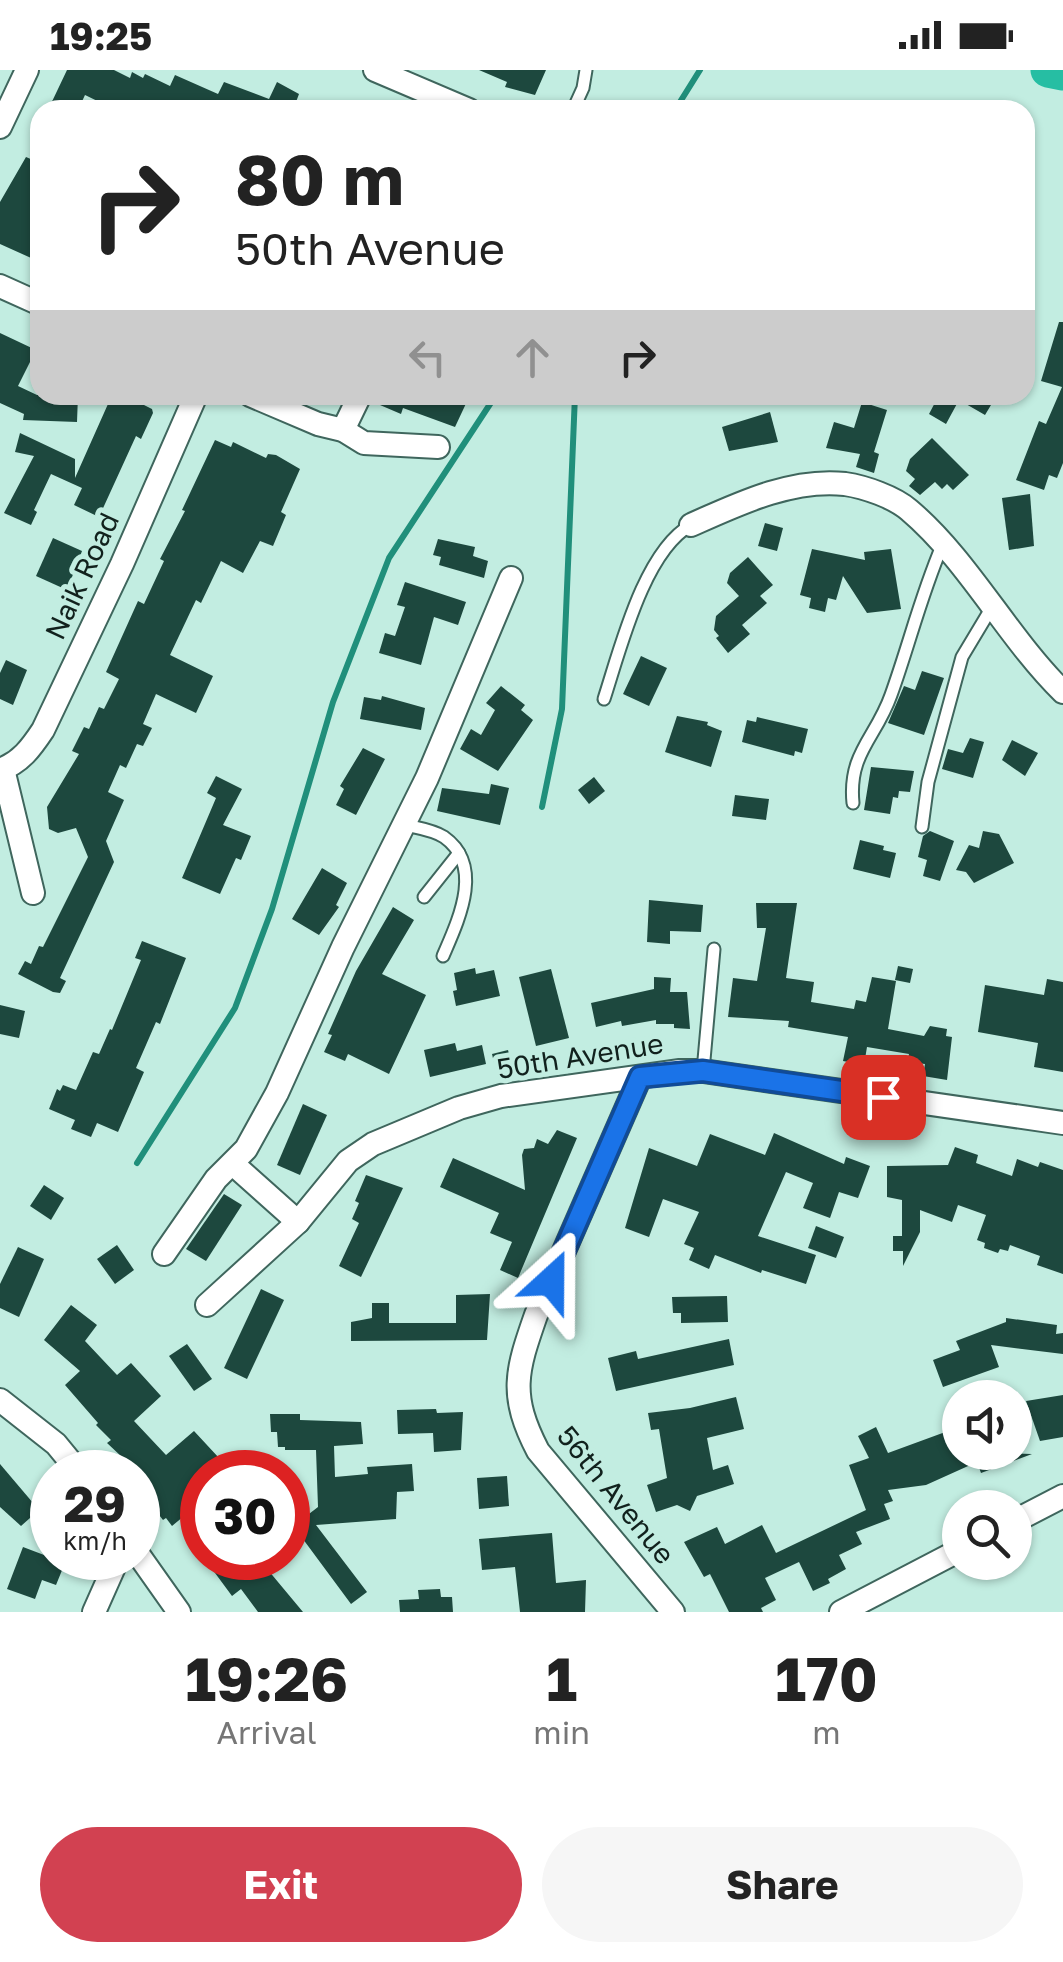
<!DOCTYPE html>
<html lang="en">
<head>
<meta charset="utf-8">
<style>
	:root { --surface:#fff; --page:#f6f6f6; --text:#222; --muted:#767676; --accent:#d24151 }
	body { margin:0; font-family:"Golos Text",sans-serif; background:var(--page); color:var(--text); height:100vh; display:flex; flex-direction:column; font-size:38px; white-space:nowrap }
	* { box-sizing:border-box; margin:0 }
	p { font-size:32px; color:var(--muted) }
	.icon { flex:none; width:55px; height:55px; fill:none; stroke:currentColor; stroke-width:2; stroke-linecap:round; stroke-linejoin:round }
	.map { position:relative; height:1542px; overflow:hidden }
	.details { display:flex; flex-direction:column; background:var(--surface); flex:1 }
	.details>* { flex:none }
	.top-card { position:absolute; left:30px; top:30px; width:1005px; height:305px; border-radius:30px; box-shadow:0 2px 8px #0004; background:#fff; color:var(--text); overflow:hidden }
	.fabs { position:absolute; left:942px; top:1310px; display:grid; gap:20px }
	.fabs a { display:grid; place-items:center; width:90px; height:90px; border-radius:50%; background:var(--surface); box-shadow:0 2px 8px #0004; font-size:50px }
	.speed { position:absolute; left:30px; top:1380px; display:flex; gap:20px; font-size:50px; font-weight:700; text-align:center }
	.speed>* { display:grid; place-content:center; width:130px; height:130px; border-radius:50%; background:var(--surface); box-shadow:0 2px 8px #0004; line-height:1 }
	.speed small { font-size:25px; font-weight:400 }
	.speed .limit { border:15px solid #d22; background:#fff; color:#111 }
	.pin { position:absolute; display:grid; place-items:center; width:85px; height:85px; color:#fff; margin:-42px; border-radius:20px; box-shadow:0 5px 15px #0006 }
	.me { position:absolute; width:110px; margin:-55px; rotate:24deg; stroke-linejoin:round; filter:drop-shadow(0 0 8px #0008) }
	.turn { display:flex; align-items:center; gap:35px; height:210px; padding:0 40px; font-size:45px }
	.turn .icon { width:130px; height:130px; stroke-width:2.5 }
	.turn b { display:block; font-size:70px; line-height:85px }
	.lanes { display:flex; align-items:center; height:95px; padding:0 40px; background:#0003; justify-content:center; gap:50px; direction:ltr }
	.lanes .off { opacity:.35 }
	.eta { display:flex; justify-content:space-evenly; align-items:center; height:170px; text-align:center }
	.eta b { font-size:60px; font-weight:700; line-height:70px }
	.cta { display:flex; gap:20px; margin-top:auto; padding:20px 40px }
	.cta a { flex:1; height:115px; border-radius:60px; background:var(--accent); color:#fff; font-size:40px; font-weight:700; line-height:115px; text-align:center }
	.cta a+a { background:var(--page); color:var(--text) }
	.status { display:flex; justify-content:space-between; align-items:center; height:70px; padding:0 50px; background:var(--surface); direction:ltr }
	.status svg { height:28px; fill:currentColor }
	.map>svg:first-child { display:block }
	.lines { fill:none; stroke-linecap:round; stroke-linejoin:round }
	.stream { stroke:#208f7b; stroke-width:6 }
	.river { stroke:#26bea3; stroke-width:35 }
	.building { fill:#1d483e }
	.lane-casing { stroke:#3f665d; stroke-width:15 }
	.street-casing { stroke:#3f665d; stroke-width:26 }
	.lane { stroke:#fff; stroke-width:11 }
	.street { stroke:#fff; stroke-width:22 }
	.route-casing { stroke:#114b97; stroke-width:25 }
	.route { stroke:#1a73e8; stroke-width:18 }
	.labels { text-anchor:middle; stroke-width:10; stroke-linejoin:round; paint-order:stroke }
	.street-label { font-size:28px; fill:#11211d; stroke:#c2ede1 }
</style>
</head>
<body>
<div class="status"><b>19:25</b><svg viewBox="0 0 49 12"><path d="M0 12V9h3v3zM5 12V6h3v6zM10 12V3h3v9zM15 12V0h3v12zM26 1h20v11H26zM47 4h2v5h-2z"/></svg></div>
<div class="map">
<svg width="1063" height="1542" viewBox="0 0 1063 1542">
	<rect width="100%" height="100%" fill="#c2ede1"/>
	<g class="lines">
		<!-- stream -->
		<g class="stream">
			<polyline points="675,40 700,0"/>
			<polyline points="542,737 562,639 575,325"/>
			<polyline points="137,1093 235,938 272,839 333,632 389,488 496,325"/>
		</g>
		<!-- river -->
		<polyline class="river" points="1048,0 1063,3"/>
	</g>
	<!-- building -->
	<g class="building">
		<polygon points="67,0 114,0 130,8 132,2 143,8 145,4 170,16 175,5 218,24 224,12 269,29 277,12 299,24 293,40 211,40 202,35 200,40 116,40 85,25 78,40 48,40"/>
		<polygon points="479,0 546,0 535,25 505,17 507,12"/>
		<polygon points="26,87 40,93 40,128 33,143 40,146 40,157 33,171 40,174 40,192 0,174 0,132"/>
		<polygon points="1059,252 1063,252 1063,393 1057,408 1049,405 1044,420 1016,410 1039,351 1046,354 1062,317 1041,311"/>
		<polygon points="0,263 36,280 18,316 37,325 78,325 77,352 23,350 24,344 0,333"/>
		<polygon points="112,325 141,325 138,332 152,339 153,343 141,369 136,366 99,447 74,435 82,418 51,404 34,440 37,442 31,455 4,443 34,386 15,382 20,363 75,389 75,408"/>
		<polygon points="375,325 470,325 455,357 403,338 401,344 373,332"/>
		<polygon points="939,325 997,325 985,345 959,330 946,354 929,344"/>
		<polygon points="862,332 887,340 874,382 879,384 874,403 856,397 860,384 826,378 834,352 854,358"/>
		<polygon points="770,342 778,372 729,381 722,357"/>
		<polygon points="932,368 969,405 953,420 947,414 942,419 935,412 920,425 909,416 915,409 906,401 910,389"/>
		<polygon points="215,370 231,377 233,372 266,388 268,384 276,385 300,399 281,442 286,445 273,476 260,471 243,503 221,491 201,533 196,530 170,585 213,606 196,643 156,624 143,654 152,658 143,676 137,674 126,698 120,695 108,722 124,730 106,771 114,792 60,908 66,911 60,923 53,922 18,904 25,891 31,894 39,876 43,877 88,787 76,758 58,763 49,759 47,737 79,684 72,681 84,657 89,659 99,637 104,639 119,609 106,602 138,531 144,534 164,491 160,489 185,441 182,440"/>
		<polygon points="1030,424 1034,476 1009,480 1002,428"/>
		<polygon points="765,453 783,458 777,481 758,476"/>
		<polygon points="53,468 82,481 67,520 36,506"/>
		<polygon points="438,469 475,477 473,486 488,491 484,508 439,495 441,487 433,485"/>
		<polygon points="812,479 865,490 864,482 891,479 901,539 867,543 843,506 836,530 828,528 825,542 809,538 811,528 800,525"/>
		<polygon points="748,487 773,515 760,526 767,533 742,555 750,564 728,583 716,568 719,566 714,560 716,546 739,526 727,513 730,503"/>
		<polygon points="405,512 466,532 458,555 434,547 421,595 379,583 385,563 395,566 405,537 397,535"/>
		<polygon points="641,586 667,598 649,636 623,624"/>
		<polygon points="6,590 27,600 13,635 0,629 0,603"/>
		<polygon points="922,601 944,608 924,665 888,653 904,616 915,620"/>
		<polygon points="501,616 525,635 521,640 533,650 498,701 460,679 471,659 481,665 495,640 486,633"/>
		<polygon points="382,626 425,638 421,660 360,649 364,627 381,630"/>
		<polygon points="677,646 708,652 707,655 722,661 711,697 665,682"/>
		<polygon points="757,647 808,659 802,683 795,681 794,686 742,672 747,650 756,652"/>
		<polygon points="970,668 984,672 973,708 942,699 948,679 963,683"/>
		<polygon points="1012,670 1038,683 1025,706 1002,690"/>
		<polygon points="363,678 385,689 356,745 336,735 344,719 340,716"/>
		<polygon points="871,697 914,701 910,722 899,721 898,728 893,727 890,744 864,740"/>
		<polygon points="216,706 242,719 223,755 251,766 241,790 236,788 220,824 182,808 216,728 207,723"/>
		<polygon points="594,707 605,721 589,734 578,720"/>
		<polygon points="491,714 509,718 500,755 437,741 442,718 489,724"/>
		<polygon points="735,725 769,729 766,750 732,746"/>
		<polygon points="930,761 954,771 940,811 923,806 927,790 918,787 923,766"/>
		<polygon points="983,761 999,764 1014,793 974,813 966,802 956,800 969,775 979,778"/>
		<polygon points="860,770 884,776 883,780 896,783 890,808 853,799"/>
		<polygon points="322,798 347,813 336,835 339,837 319,865 292,849"/>
		<polygon points="649,830 703,835 701,862 670,861 670,874 647,872"/>
		<polygon points="756,833 797,833 786,908 814,912 811,932 854,939 856,930 866,932 872,907 896,911 888,959 924,966 930,956 947,959 946,966 952,967 947,1010 923,1006 925,994 907,992 909,984 867,977 864,995 843,991 848,967 788,957 789,951 728,947 733,908 757,911 766,858 757,858"/>
		<polygon points="393,837 414,850 382,904 426,925 389,1004 348,984 345,991 324,982 332,965 328,964 356,901"/>
		<polygon points="142,871 186,888 160,954 156,952 136,998 144,1002 118,1062 97,1053 91,1067 71,1059 75,1050 49,1039 57,1019 60,1021 63,1015 76,1020 93,982 99,984 110,959 112,960 141,890 135,888"/>
		<polygon points="898,896 913,899 910,913 895,910"/>
		<polygon points="475,898 476,904 494,900 500,926 456,936 453,921 457,920 454,903"/>
		<polygon points="551,899 569,968 536,976 519,907"/>
		<polygon points="654,907 671,908 670,922 687,922 690,959 674,958 674,954 656,954 656,950 622,956 621,951 596,957 591,933 654,919"/>
		<polygon points="1047,909 1063,912 1063,1002 1034,997 1038,973 978,962 985,915 1044,925"/>
		<polygon points="0,935 25,941 19,968 0,964"/>
		<polygon points="455,973 457,981 482,975 486,994 430,1007 424,980"/>
		<polygon points="508,980 513,1001 497,1005 492,984"/>
		<polygon points="303,1034 327,1045 300,1105 277,1095"/>
		<polygon points="557,1060 577,1068 518,1208 500,1200 512,1172 490,1163 499,1143 440,1117 453,1088 525,1120 522,1085 524,1079 534,1078 537,1069 548,1074"/>
		<polygon points="774,1063 844,1094 846,1087 870,1096 858,1128 839,1122 830,1148 803,1138 813,1113 786,1102 758,1166 816,1185 806,1214 762,1200 761,1203 715,1185 709,1199 689,1190 694,1178 684,1174 699,1142 663,1129 649,1167 625,1158 649,1078 697,1096 710,1064 765,1085"/>
		<polygon points="955,1077 978,1085 976,1093 1012,1106 1017,1089 1038,1097 1040,1092 1063,1100 1063,1204 1037,1195 1040,1186 1010,1175 1008,1181 1000,1179 998,1183 984,1178 985,1173 977,1170 986,1145 958,1135 952,1152 920,1140 920,1162 903,1196 903,1181 893,1181 893,1166 902,1166 902,1130 887,1127 887,1096 948,1095"/>
		<polygon points="366,1105 403,1118 361,1207 339,1196 359,1153 352,1149 359,1133 355,1131"/>
		<polygon points="44,1115 64,1128 51,1150 30,1136"/>
		<polygon points="224,1124 242,1135 206,1191 186,1179"/>
		<polygon points="816,1156 844,1167 836,1188 808,1178"/>
		<polygon points="117,1175 134,1200 115,1214 97,1189"/>
		<polygon points="18,1177 44,1189 19,1247 0,1238 0,1214"/>
		<polygon points="261,1219 284,1230 247,1309 224,1298"/>
		<polygon points="490,1224 487,1270 351,1271 351,1252 372,1248 372,1233 389,1233 389,1253 456,1253 456,1225"/>
		<polygon points="727,1226 728,1252 681,1253 681,1243 673,1243 672,1227"/>
		<polygon points="71,1235 97,1255 85,1271 117,1305 131,1293 161,1326 134,1351 166,1385 194,1361 232,1402 202,1402 202,1431 172,1456 166,1448 163,1450 138,1418 138,1402 107,1373 111,1370 96,1355 98,1353 65,1315 80,1301 44,1270"/>
		<polygon points="1006,1248 1057,1255 1056,1264 1063,1263 1063,1284 991,1275 999,1297 943,1317 933,1290 960,1280 956,1271 1006,1252"/>
		<polygon points="729,1269 734,1295 616,1321 608,1288 636,1281 638,1289"/>
		<polygon points="187,1274 212,1309 194,1321 169,1286"/>
		<polygon points="1063,1325 1063,1367 1040,1371 1026,1331"/>
		<polygon points="736,1327 744,1359 707,1368 713,1400 728,1395 734,1414 697,1426 690,1441 677,1435 656,1442 647,1415 667,1408 659,1359 651,1360 648,1343 690,1338"/>
		<polygon points="436,1339 437,1343 463,1342 461,1380 434,1382 433,1363 398,1364 397,1340"/>
		<polygon points="270,1344 300,1344 300,1350 361,1352 363,1374 334,1376 335,1407 368,1404 367,1397 412,1394 414,1421 397,1422 396,1449 316,1455 367,1522 351,1534 297,1461 300,1459 298,1456 292,1457 318,1437 316,1380 285,1380 285,1377 278,1377 277,1362 271,1362"/>
		<polygon points="876,1357 888,1383 948,1361 956,1382 1032,1384 981,1403 977,1392 926,1415 888,1420 893,1431 884,1434 890,1449 856,1462 862,1474 839,1485 846,1499 828,1509 830,1513 813,1521 799,1492 765,1508 776,1530 761,1538 763,1542 729,1542 710,1504 704,1507 684,1472 717,1457 725,1474 762,1455 776,1483 866,1440 849,1395 869,1388 858,1366"/>
		<polygon points="0,1394 39,1440 21,1456 0,1437"/>
		<polygon points="507,1406 509,1436 479,1439 477,1408"/>
		<polygon points="552,1463 556,1513 586,1510 585,1542 520,1542 515,1497 482,1500 479,1469"/>
		<polygon points="23,1477 52,1488 67,1488 56,1515 42,1510 35,1529 7,1519"/>
		<polygon points="204,1488 258,1488 303,1542 258,1542 241,1519 232,1526"/>
		<polygon points="440,1519 441,1527 452,1527 453,1542 400,1542 399,1530 419,1529 418,1520"/>
	</g>
	<g class="lines">
		<!-- lane casing -->
		<g class="lane-casing">
			<g id="lane">
				<polyline points="573,40 583,18 586,0"/>
				<path d="M604 629C620 580 644 481 691 455"/>
				<path d="M853 733C848 683 876 668 891 625 909 575 921 525 942 476"/>
				<path d="M405 755C418 758 433 760 444 767 485 796 458 851 443 886"/>
				<polyline points="922,757 928,712 962,587 992,537"/>
				<polyline points="424,827 459,783"/>
				<polyline points="703,1001 714,879"/>
			</g>
		</g>
		<!-- street casing -->
		<g class="street-casing">
			<g id="street">
				<polyline points="375,0 469,40"/>
				<polyline points="0,57 27,0"/>
				<polyline points="0,216 40,234"/>
				<polyline points="250,325 318,354 343,360 364,373 438,377"/>
				<polyline points="343,360 360,325"/>
				<path d="M691 455C738 434 792 408 845 414 865 417 894 427 909 440 969 491 1007 567 1063 622"/>
				<polyline points="3,699 33,823"/>
				<path d="M0 700C21 692 31 678 43 660L122 494 196 325"/>
				<path d="M640 1007 536 1245C516 1302 509 1325 538 1381L673 1542"/>
				<polyline points="233,1094 298,1152"/>
				<polyline points="164,1184 216,1109 246,1079 277,1023 343,877 427,708 511,508"/>
				<polyline points="207,1235 298,1152 348,1091 373,1074 459,1038 501,1026 680,1001 703,1001 1063,1053"/>
				<polyline points="0,1330 56,1374 79,1402"/>
				<polyline points="1015,1451 1063,1426"/>
				<polyline points="138,1484 179,1542"/>
				<polyline points="94,1542 118,1488"/>
				<polyline points="841,1542 960,1480"/>
			</g>
		</g>
		<!-- lane -->
		<use href="#lane" class="lane"/>
		<!-- street -->
		<use href="#street" class="street"/>
	</g>
	<g class="lines">
		<!-- route casing -->
		<g class="route-casing">
			<polyline id="route" points="551,1211 640,1007 703,1001 883,1027"/>
		</g>
		<!-- route -->
		<use href="#route" class="route"/>
	</g>
	<g class="labels">
		<!-- street labels -->
		<g class="street-label">
			<text transform="translate(82 506) rotate(-65)" y="10">Naik Road</text>
			<text transform="translate(580 986) rotate(-9)" y="10">50th Avenue</text>
			<text transform="translate(616 1425) rotate(51)" y="10">56th Avenue</text>
		</g>
	</g>
</svg>
<div class="fabs">
<a><svg class="icon" aria-label="sound" viewBox="0 0 24 24"><path d="M4 9h4l5-4v14l-5-4H4zM17 9q2 3 0 6"/></svg></a>
<a><svg class="icon" aria-label="search" viewBox="0 0 24 24"><circle cx="10" cy="10" r="6"/><path d="M15 15l6 6"/></svg></a>
</div>
<div class="speed"><div>29<small>km/h</small></div><div class="limit">30</div></div>
<div class="pin" style="left:883px;top:1027px;background:#d93025"><svg class="icon" aria-label="arrive" viewBox="0 0 24 24"><path d="M6 21V4h12l-3 4 3 4H6"/></svg></div>
<svg class="me" style="left:551px;top:1211px" viewBox="-20 -20 40 40"><path d="M0-17L14 15 0 8-14 15z" fill="#1a73e8" stroke="#fff" stroke-width="4"/></svg>
<div class="top-card">
<div class="turn"><svg class="icon" aria-label="right" viewBox="0 0 24 24"><path d="M7 20v-9h11M14 6l5 5-5 5"/></svg><div><b>80 m</b>50th Avenue</div></div>
<div class="lanes"><svg class="icon off" aria-label="left" viewBox="0 0 24 24"><path d="M17 20v-9H6M10 6l-5 5 5 5"/></svg><svg class="icon off" aria-label="ahead" viewBox="0 0 24 24"><path d="M12 20V5M6 11l6-6 6 6"/></svg><svg class="icon" aria-label="right" viewBox="0 0 24 24"><path d="M7 20v-9h11M14 6l5 5-5 5"/></svg></div>
</div>
</div>
<section class="details">
<div class="eta">
<div><b>19:26</b><p>Arrival</p></div>
<div><b>1</b><p>min</p></div>
<div><b>170</b><p>m</p></div>
</div>
<div class="cta"><a>Exit</a><a>Share</a></div>
</section>
</body>
</html>
